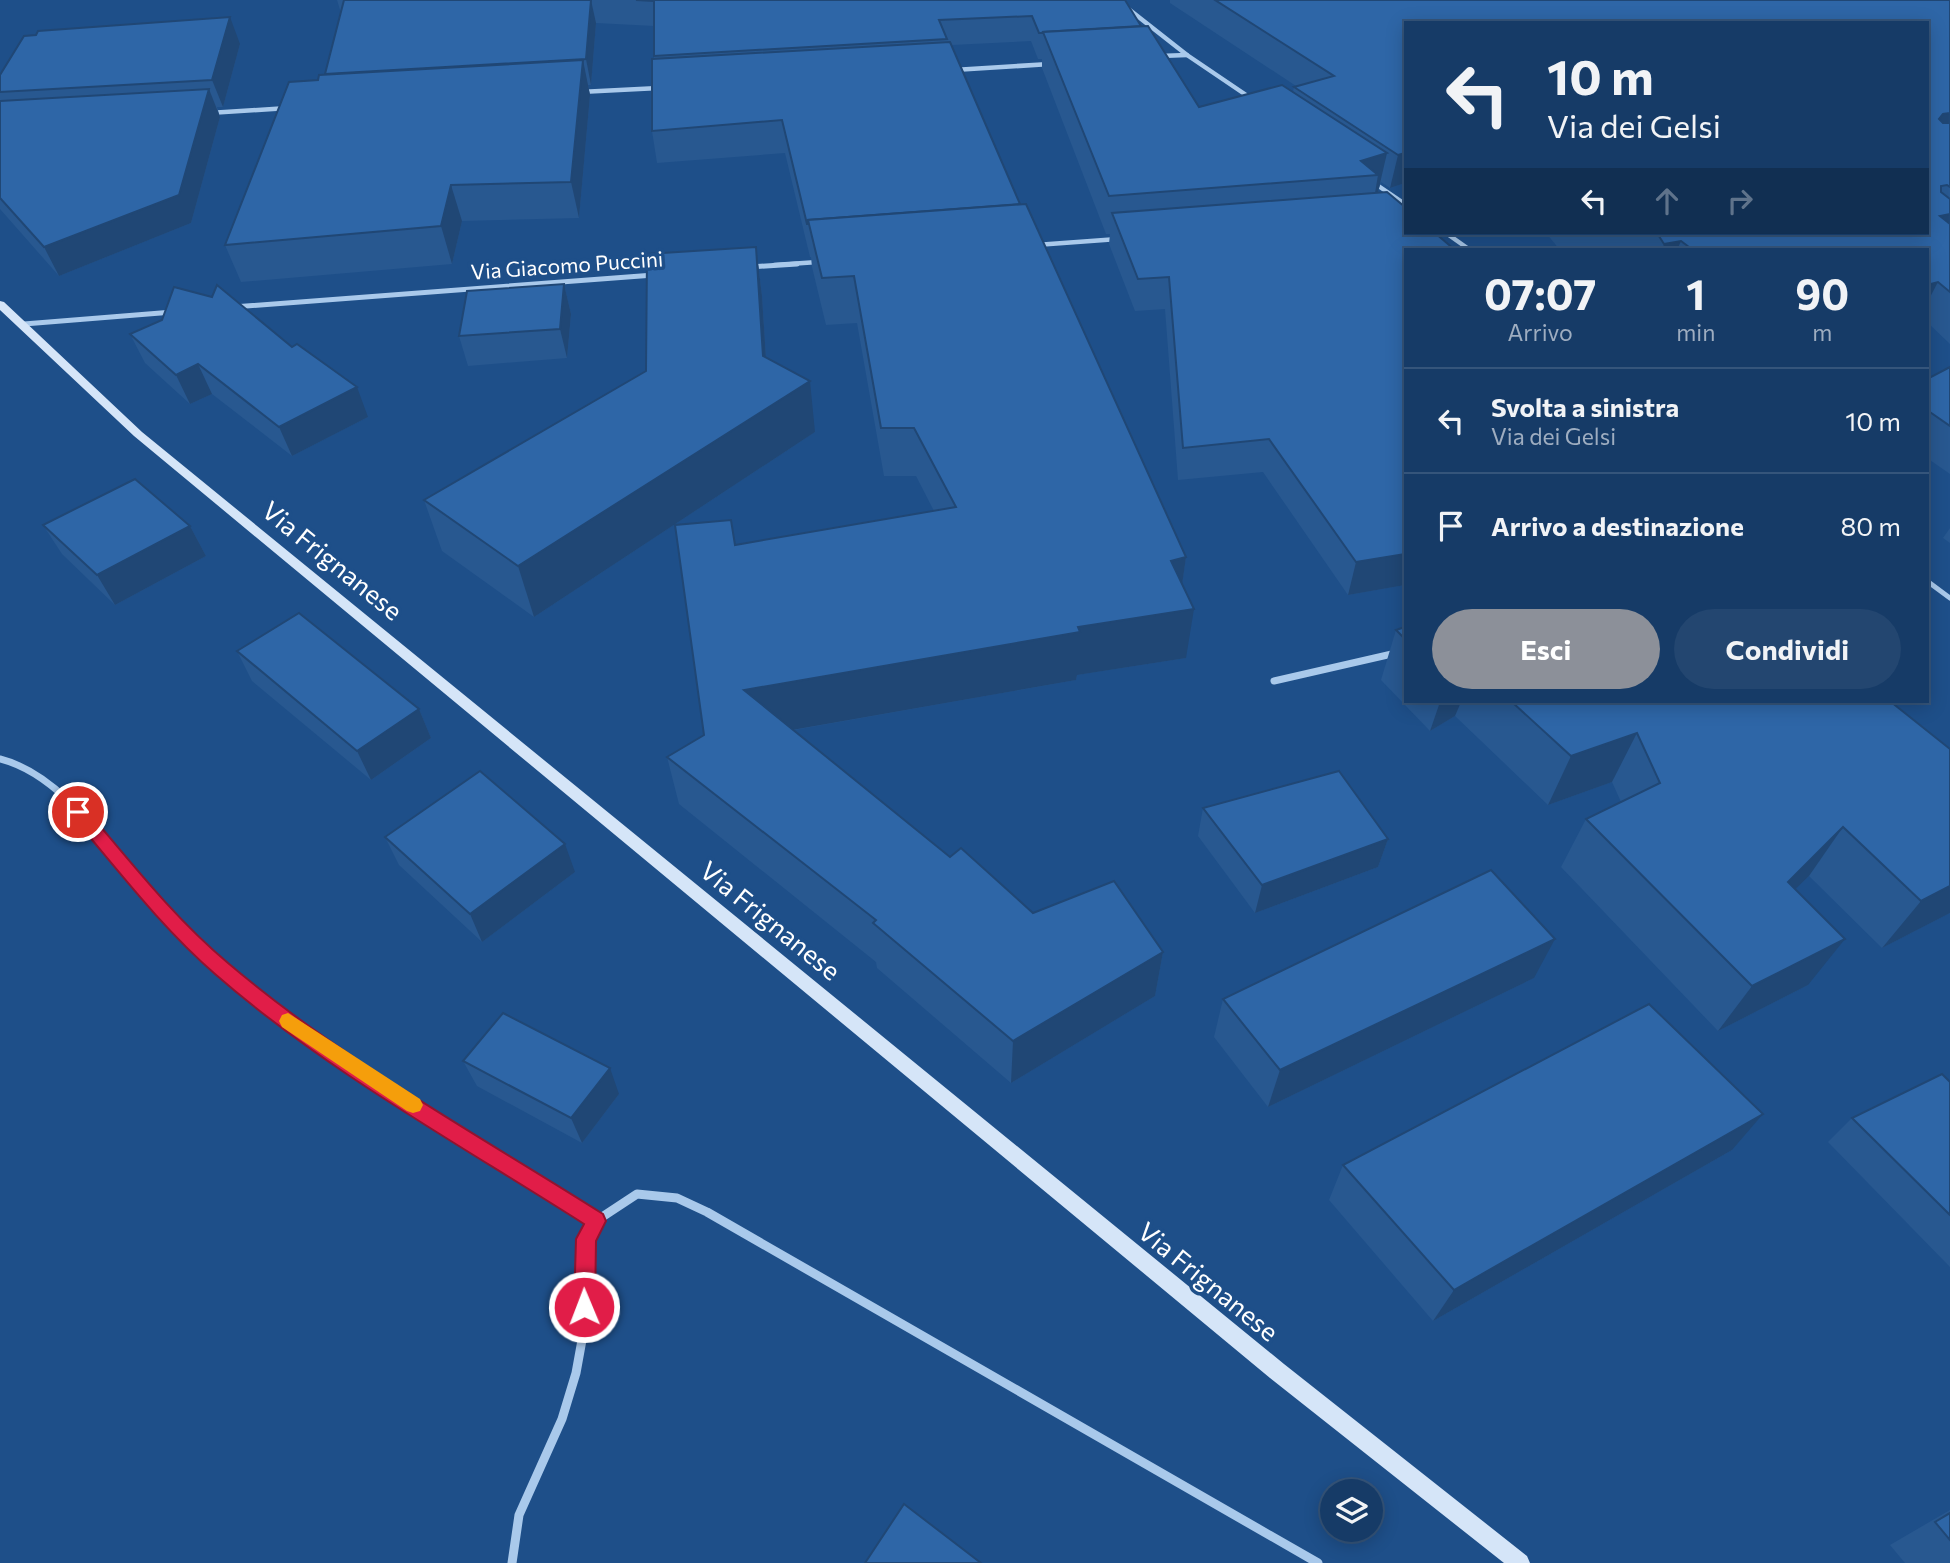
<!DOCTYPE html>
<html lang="it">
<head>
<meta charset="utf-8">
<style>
	:root { --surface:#163b67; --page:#234670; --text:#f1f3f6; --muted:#9eadc0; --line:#35557b; --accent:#8c9099 }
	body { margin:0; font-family:Commissioner,sans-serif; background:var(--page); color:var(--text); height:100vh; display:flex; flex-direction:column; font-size:26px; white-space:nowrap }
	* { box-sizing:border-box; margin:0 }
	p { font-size:23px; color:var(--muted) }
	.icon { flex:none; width:38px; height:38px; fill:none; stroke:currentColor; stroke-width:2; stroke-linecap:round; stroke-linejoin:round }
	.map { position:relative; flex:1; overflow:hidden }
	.drawer { position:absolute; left:1404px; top:248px; width:525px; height:455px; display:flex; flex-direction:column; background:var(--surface); border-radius:0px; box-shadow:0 4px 18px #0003,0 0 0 2px var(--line) }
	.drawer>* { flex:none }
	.guide { position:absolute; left:1404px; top:21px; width:525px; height:214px; border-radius:0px; box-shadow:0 4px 18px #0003,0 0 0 2px var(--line); background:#163b67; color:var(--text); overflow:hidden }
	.buttons { position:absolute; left:1320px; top:1479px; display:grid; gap:14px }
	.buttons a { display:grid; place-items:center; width:63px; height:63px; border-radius:50%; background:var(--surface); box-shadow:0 4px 18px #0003,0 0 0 2px var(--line); font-size:35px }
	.pin { position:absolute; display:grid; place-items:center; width:60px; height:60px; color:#fff; margin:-30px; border:4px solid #fff; border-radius:50%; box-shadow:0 2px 7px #0007 }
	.me { position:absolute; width:77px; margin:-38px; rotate:359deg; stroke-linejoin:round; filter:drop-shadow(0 0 5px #0008) }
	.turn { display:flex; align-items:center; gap:24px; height:147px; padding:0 28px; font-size:32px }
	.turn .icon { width:91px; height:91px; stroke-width:2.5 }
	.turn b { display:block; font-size:49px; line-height:60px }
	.lanes { display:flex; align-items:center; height:66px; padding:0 28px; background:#0003; justify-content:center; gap:35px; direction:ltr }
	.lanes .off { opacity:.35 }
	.eta { display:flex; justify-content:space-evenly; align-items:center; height:119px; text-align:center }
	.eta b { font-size:42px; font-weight:700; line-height:49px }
	.action { display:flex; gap:14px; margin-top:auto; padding:14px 28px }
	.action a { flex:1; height:80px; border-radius:42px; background:var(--accent); color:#fff; font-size:28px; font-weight:700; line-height:80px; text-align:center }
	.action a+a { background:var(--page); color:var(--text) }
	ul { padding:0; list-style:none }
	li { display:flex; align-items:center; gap:21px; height:105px; padding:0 28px; border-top:2px solid var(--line) }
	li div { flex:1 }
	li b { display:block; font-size:26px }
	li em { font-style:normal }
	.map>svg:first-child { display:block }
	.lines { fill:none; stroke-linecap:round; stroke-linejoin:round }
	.street-far3 { stroke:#a9c9eb; stroke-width:4.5 }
	.street-far2 { stroke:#a9c9eb; stroke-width:5 }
	.street-far1 { stroke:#a9c9eb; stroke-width:7 }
	.street { stroke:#a9c9eb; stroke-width:9 }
	.secondary { fill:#d5e5f8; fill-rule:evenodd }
	.wall { fill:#285890 }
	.shaded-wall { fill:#204775 }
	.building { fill:#2e66a7; stroke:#204775; stroke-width:2 }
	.route { fill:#e11d48; stroke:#92132f; stroke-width:2 }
	.slow { fill:#f59e0b }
	.labels { text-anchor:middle; stroke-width:7; stroke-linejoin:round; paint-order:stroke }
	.far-street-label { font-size:21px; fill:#fff; stroke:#1e4f89 }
	.street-label { font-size:26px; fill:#fff; stroke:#1e4f89 }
</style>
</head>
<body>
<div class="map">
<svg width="1950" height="1563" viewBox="0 0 1950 1563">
	<rect width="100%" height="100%" fill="#1e4f89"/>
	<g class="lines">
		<!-- street-far3 -->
		<g class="street-far3">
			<polyline points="1117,0 1187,55 1252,99"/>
			<polyline points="1160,56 1187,55"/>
			<polyline points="954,70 1050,64"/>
			<polyline points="580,92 659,88"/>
			<polyline points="209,113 288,108"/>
			<polyline points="1374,183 1405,204"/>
			<polyline points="1446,233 1470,250"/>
			<polyline points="1036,245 1118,239"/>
			<polyline points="774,265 818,262"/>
		</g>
		<!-- street-far2 -->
		<g class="street-far2">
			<polyline points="750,267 797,264"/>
			<polyline points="233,307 654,275"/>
			<polyline points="24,324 173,312"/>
			<polyline points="1927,581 1950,598"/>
		</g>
		<!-- street-far1 -->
		<g class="street-far1">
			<polyline points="1274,681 1405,651"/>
			<path d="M0 759C71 777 116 864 165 914 205 955 248 992 295 1025"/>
		</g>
		<!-- street -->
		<g class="street">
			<polyline points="293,1024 363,1073 596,1221"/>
			<polyline points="512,1563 519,1515 562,1419 576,1373 582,1340 586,1239 596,1221 637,1194 677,1198 707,1212 1318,1563"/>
		</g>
		<!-- secondary -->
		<polygon class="secondary" points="0,301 4,302 142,432 1284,1364 1527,1556 1530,1563 1504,1563 1270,1378 134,436 0,310"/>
	</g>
	<!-- wall -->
	<g class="wall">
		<polygon points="337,0 1125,0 1141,26 1199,107 1293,92 1294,87 1296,86 1170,3 1170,0 1950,0 1950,344 1927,322 1927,250 1560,250 1546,233 1927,233 1405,23 1405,183 1390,188 1381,182 1378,192 1375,193 1405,250 1405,585 1348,595 1263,472 1178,480 1165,309 1135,311 1109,244 1110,234 1106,234 1042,68 1042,59 1038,59 1031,41 952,45 1020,204 1186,557 1182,584 1186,658 1077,675 1076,680 794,730 950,857 1033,913 1163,952 1155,996 1011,1083 877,968 876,962 679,804 667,757 704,735 735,545 934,511 916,476 884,476 857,323 826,325 812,267 811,257 810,257 785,153 657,163 652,131 654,59 654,26 596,23 591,85 588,85 590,95 579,218 462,221 452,264 241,282 225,245 318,80 325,75 341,13"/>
		<polygon points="240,44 223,107 217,107 220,117 191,223 59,276 0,209 0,75"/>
		<polygon points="756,247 762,296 766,358 815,432 534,617 442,551 424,500 646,371"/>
		<polygon points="564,284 571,314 567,358 468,366 459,336"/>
		<polygon points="130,334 368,417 292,456 212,394 190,404 145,363"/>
		<polygon points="1950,367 1950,474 1927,458 1927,379"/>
		<polygon points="43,525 190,526 206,556 115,605 62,554"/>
		<polygon points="1950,528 1950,543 1943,538"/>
		<polygon points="1405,627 1405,702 1891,702 1950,749 1950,913 1882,948 1809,876 1795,889 1808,985 1718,1031 1561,867 1586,819 1621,802 1612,782 1548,805 1455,716 1430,731 1381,680 1396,630"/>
		<polygon points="237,651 419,709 431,738 371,780 252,681"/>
		<polygon points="1203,808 1388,839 1378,867 1255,913 1198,836"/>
		<polygon points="385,837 575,872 482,942 399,865"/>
		<polygon points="1534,978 1268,1107 1214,1037 1223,999"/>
		<polygon points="463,1061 619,1094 582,1143 477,1086"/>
		<polygon points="1950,1082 1950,1267 1828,1142 1852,1118"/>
		<polygon points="1732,1150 1433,1321 1329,1200 1343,1165"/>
		<polygon points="1950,1510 1950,1563 1905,1563 1890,1545"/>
	</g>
	<!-- shaded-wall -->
	<g class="shaded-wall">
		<polygon points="591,0 596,23 591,85 586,59"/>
		<polygon points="230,17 240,44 223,107 212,80"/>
		<polygon points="583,60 590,95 579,218 571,182"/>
		<polygon points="209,89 220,117 191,223 59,276 44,247"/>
		<polygon points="1950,113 1950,143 1939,119 1943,114"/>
		<polygon points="1387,153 1378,192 1375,193 1378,175 1361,161"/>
		<polygon points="1405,153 1405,183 1390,188 1398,155"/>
		<polygon points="451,185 462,221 452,264 441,226"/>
		<polygon points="1950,214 1950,244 1940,216"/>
		<polygon points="1681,241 1677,250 1662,250 1664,244"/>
		<polygon points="756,247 762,296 769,406 763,356"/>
		<polygon points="1938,282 1927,303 1927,285"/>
		<polygon points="564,284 571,314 567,358 560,329"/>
		<polygon points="198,364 212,394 190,404 176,375"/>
		<polygon points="810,381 815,432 534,617 518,566"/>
		<polygon points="357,387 368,417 292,456 279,427"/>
		<polygon points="190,526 206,556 115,605 97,575"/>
		<polygon points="1405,554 1405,585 1348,595 1356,562"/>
		<polygon points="1186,557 1179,606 1171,561"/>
		<polygon points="1194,609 1186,658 1077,675 1076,680 752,737 744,690 1078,627"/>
		<polygon points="1440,702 1461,702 1455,716 1430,731"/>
		<polygon points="419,709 431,738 371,780 357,751"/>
		<polygon points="1637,733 1612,782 1548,805 1571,756"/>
		<polygon points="1843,827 1809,876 1754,929 1788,882"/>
		<polygon points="1388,839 1378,867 1255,913 1262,885"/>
		<polygon points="565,844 575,872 482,942 470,914"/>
		<polygon points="1950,886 1950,913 1882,948 1921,901"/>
		<polygon points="1555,939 1534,978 1268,1107 1280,1070"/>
		<polygon points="1845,939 1808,985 1718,1031 1752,986"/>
		<polygon points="1163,952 1155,996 1011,1083 1013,1041"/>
		<polygon points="610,1068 619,1094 582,1143 571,1118"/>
		<polygon points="1763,1114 1732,1150 1433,1321 1454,1290"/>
	</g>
	<!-- building -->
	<g class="building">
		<polygon points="344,0 591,0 586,59 325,74"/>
		<polygon points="636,0 1125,0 1141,26 1043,32 1043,33 1039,33 1032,16 939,20 947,39 654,56 654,1"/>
		<polygon points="1215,0 1950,0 1950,113 1943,114 1939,119 1943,123 1950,123 1950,187 1947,185 1941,186 1941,192 1950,199 1950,214 1940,216 1950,224 1950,292 1938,282 1927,285 1927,250 1693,250 1681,241 1664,244 1657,233 1927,233 1927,23 1405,23 1405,153 1398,155 1294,87 1334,76"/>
		<polygon points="230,17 212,80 0,92 0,75 24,36 36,35 38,31"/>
		<polygon points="1148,26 1199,107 1282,85 1387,153 1361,161 1378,175 1109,196 1043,32"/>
		<polygon points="950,42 1020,204 808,220 808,224 807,224 782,120 652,131 652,59"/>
		<polygon points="583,60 571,182 451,185 441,226 225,245 289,82 318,80 319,75"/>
		<polygon points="209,89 179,195 44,247 0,198 0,101"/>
		<polygon points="1387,192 1405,207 1405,233 1435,233 1455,250 1405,250 1405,554 1356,562 1269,439 1183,448 1169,277 1138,279 1112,213"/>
		<polygon points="1026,204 1186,557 1171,561 1194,609 1078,627 1080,632 744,690 950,857 961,848 1033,913 1114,881 1163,952 1013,1041 873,923 876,920 667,757 704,735 675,525 731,520 735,545 956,507 914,428 881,428 854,276 822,278 808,220"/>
		<polygon points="756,247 763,356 810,381 518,566 424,500 646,371 647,254"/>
		<polygon points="564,284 560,329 459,336 467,291"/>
		<polygon points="217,285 292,347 297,344 357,387 279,427 198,364 176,375 130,334 162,320 174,287 212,297"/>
		<polygon points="1950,367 1950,426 1927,410 1927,379"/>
		<polygon points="135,479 190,526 97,575 43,525"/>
		<polygon points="299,613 419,709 357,751 237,651"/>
		<polygon points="1405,627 1405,639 1396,630"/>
		<polygon points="1512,702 1891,702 1950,749 1950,886 1921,901 1843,827 1788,882 1845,939 1752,986 1586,819 1660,783 1637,733 1571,756"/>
		<polygon points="480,771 565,844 470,914 385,837"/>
		<polygon points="1339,771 1388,839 1262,885 1203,808"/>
		<polygon points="1491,870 1555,939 1280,1070 1223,999"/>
		<polygon points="1649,1004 1763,1114 1454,1290 1343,1165"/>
		<polygon points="503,1013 610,1068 571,1118 463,1061"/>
		<polygon points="1942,1074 1950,1082 1950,1215 1852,1118"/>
		<polygon points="904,1504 981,1563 865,1563"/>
		<polygon points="1950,1513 1950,1540 1935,1522"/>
	</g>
	<!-- route -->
	<path class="route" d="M78 806 84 807C130 861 174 918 228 963 342 1060 477 1134 603 1214L606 1221 596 1241 595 1307 592 1314 584 1317 577 1314 574 1307 576 1239 584 1224C459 1144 326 1071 215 974 161 927 118 870 72 816L70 812Z"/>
	<!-- slow -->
	<polygon class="slow" points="288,1013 420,1099 423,1105 420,1111 413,1113 407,1111 282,1027 279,1021 282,1015"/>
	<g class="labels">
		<!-- far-street labels -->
		<g class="far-street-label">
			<text transform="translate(567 266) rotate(-4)" y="7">Via Giacomo Puccini</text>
		</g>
		<!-- street labels -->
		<g class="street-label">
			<text transform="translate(332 561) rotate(39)" y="9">Via Frignanese</text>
			<text transform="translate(770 921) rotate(39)" y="9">Via Frignanese</text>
			<text transform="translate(1208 1282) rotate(39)" y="9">Via Frignanese</text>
		</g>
	</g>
</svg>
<div class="buttons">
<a><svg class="icon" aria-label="layers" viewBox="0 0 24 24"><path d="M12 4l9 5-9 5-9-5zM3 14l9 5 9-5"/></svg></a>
</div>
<div class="pin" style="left:78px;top:812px;background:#d93025"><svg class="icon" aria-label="arrive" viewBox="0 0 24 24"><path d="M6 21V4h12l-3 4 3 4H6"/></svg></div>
<svg class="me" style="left:584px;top:1307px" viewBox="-20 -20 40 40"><circle r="17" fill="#e11d48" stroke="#fff" stroke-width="3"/><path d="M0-11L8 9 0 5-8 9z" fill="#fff"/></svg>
<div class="guide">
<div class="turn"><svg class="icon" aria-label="left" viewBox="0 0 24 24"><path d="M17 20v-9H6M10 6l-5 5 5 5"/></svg><div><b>10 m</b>Via dei Gelsi</div></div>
<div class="lanes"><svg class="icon" aria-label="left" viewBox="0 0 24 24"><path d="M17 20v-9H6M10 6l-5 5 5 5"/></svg><svg class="icon off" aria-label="ahead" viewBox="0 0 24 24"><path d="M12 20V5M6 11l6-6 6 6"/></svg><svg class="icon off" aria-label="right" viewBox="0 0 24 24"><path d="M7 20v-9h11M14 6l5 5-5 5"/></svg></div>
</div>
<section class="drawer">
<div class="eta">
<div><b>07:07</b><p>Arrivo</p></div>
<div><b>1</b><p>min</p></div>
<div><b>90</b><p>m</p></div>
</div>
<ul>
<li><svg class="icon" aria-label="left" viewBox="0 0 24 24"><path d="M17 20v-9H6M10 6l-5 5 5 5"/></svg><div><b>Svolta a sinistra</b><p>Via dei Gelsi</p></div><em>10 m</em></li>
<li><svg class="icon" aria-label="arrive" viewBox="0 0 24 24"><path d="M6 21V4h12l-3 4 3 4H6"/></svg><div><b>Arrivo a destinazione</b></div><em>80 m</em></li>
</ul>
<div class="action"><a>Esci</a><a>Condividi</a></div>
</section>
</div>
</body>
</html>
